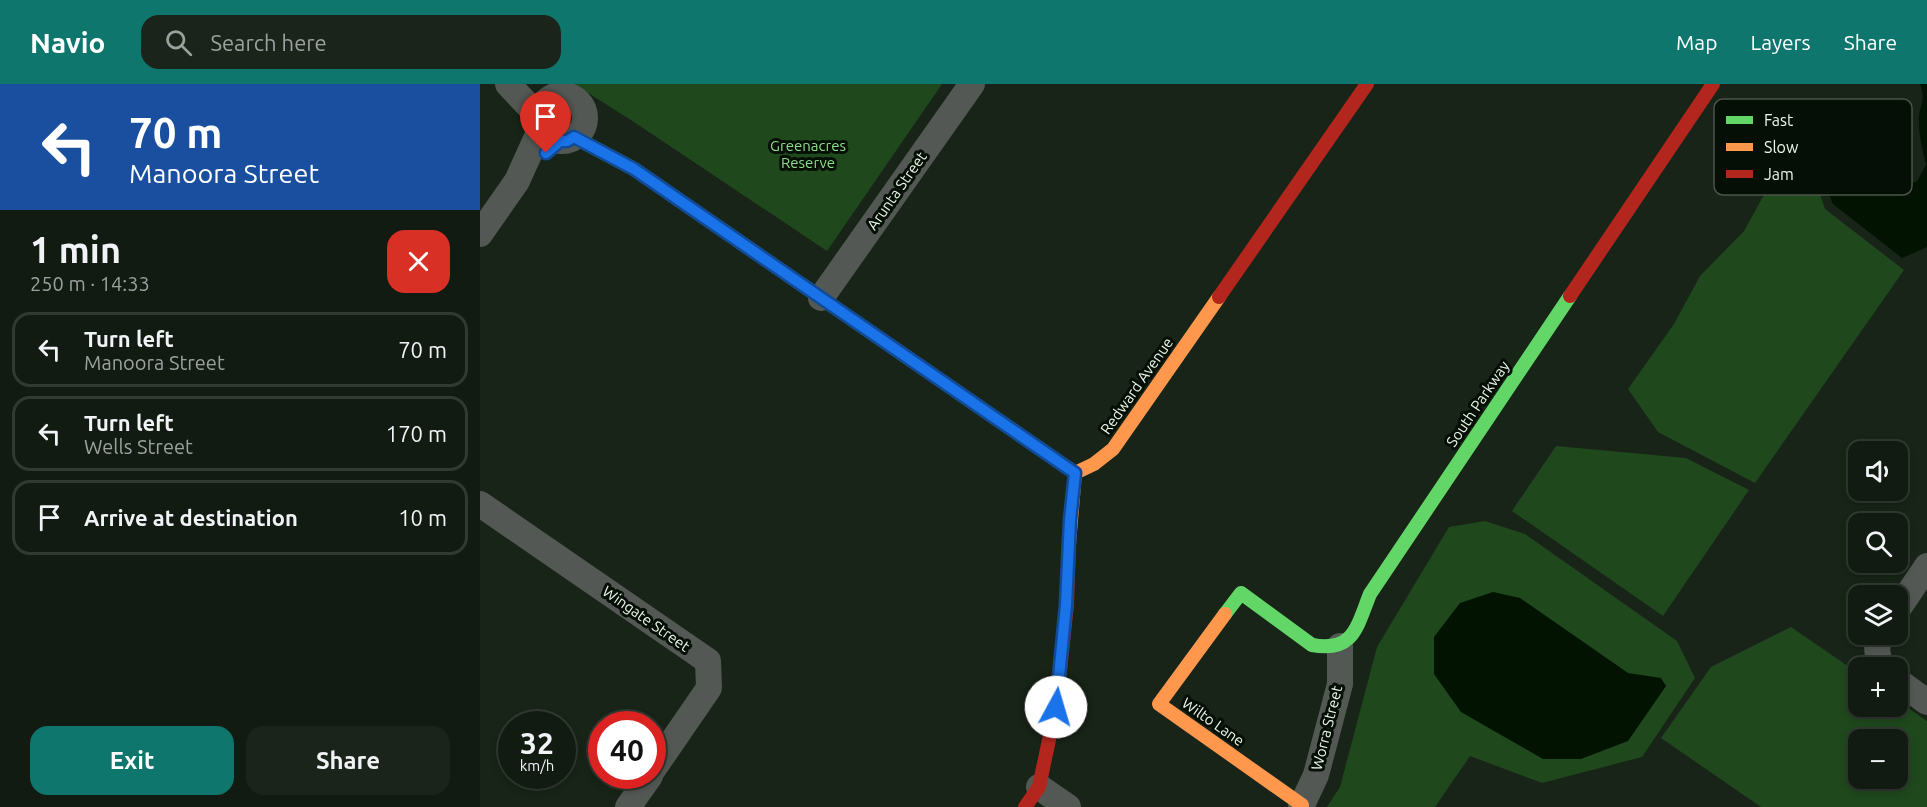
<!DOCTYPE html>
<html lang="en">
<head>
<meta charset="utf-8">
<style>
	:root { --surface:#121b12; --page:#1b241b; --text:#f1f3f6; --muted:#9ca19f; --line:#313932; --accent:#0f766e }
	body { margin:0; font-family:Ubuntu,sans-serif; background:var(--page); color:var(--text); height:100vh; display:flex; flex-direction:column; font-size:22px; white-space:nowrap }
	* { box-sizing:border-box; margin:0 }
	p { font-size:20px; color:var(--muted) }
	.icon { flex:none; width:33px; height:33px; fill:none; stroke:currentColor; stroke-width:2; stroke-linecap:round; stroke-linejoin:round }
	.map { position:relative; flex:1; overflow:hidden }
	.drawer { display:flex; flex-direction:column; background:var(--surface); width:480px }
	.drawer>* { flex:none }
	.banner { background:#1a4fa0; color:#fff; overflow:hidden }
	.fabs { position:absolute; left:1368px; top:357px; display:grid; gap:12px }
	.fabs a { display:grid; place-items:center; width:60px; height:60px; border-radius:12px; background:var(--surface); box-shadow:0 3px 9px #0003,0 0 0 2px var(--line); font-size:30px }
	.speed { position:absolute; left:18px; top:627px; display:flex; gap:12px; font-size:30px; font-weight:700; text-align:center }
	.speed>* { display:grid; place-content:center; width:78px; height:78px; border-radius:50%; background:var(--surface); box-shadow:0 3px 9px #0003,0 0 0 2px var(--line); line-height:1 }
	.speed small { font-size:15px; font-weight:400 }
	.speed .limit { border:9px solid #d22; background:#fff; color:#111 }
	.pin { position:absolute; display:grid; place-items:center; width:51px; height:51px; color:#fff; margin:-62px -26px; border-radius:50% 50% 50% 0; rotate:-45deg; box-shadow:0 0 6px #0007 }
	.pin .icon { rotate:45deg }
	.me { position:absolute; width:66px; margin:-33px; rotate:6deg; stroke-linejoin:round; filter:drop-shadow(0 0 4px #0008) }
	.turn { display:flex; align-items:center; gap:21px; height:126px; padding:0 30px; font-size:27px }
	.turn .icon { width:78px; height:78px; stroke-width:2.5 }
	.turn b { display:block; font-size:42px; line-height:51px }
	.round { display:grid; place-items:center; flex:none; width:63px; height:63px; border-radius:18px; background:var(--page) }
	.overview { display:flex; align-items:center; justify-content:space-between; height:102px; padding:0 30px }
	h1 { font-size:36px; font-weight:600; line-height:45px }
	.primary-button { display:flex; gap:12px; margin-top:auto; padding:12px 30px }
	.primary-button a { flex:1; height:69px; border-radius:18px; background:var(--accent); color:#fff; font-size:24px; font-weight:600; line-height:69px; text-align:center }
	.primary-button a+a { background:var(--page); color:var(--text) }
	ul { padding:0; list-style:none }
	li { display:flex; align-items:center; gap:18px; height:75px; margin:0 12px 9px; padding:0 18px; border:3px solid var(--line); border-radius:18px }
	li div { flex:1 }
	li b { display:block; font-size:22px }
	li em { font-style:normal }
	header { display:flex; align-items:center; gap:36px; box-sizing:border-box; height:84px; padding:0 30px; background:var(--accent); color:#fff }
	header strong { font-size:28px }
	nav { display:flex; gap:33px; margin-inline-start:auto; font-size:21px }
	.search { width:420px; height:54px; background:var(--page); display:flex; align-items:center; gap:15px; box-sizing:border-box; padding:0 21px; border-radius:18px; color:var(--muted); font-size:22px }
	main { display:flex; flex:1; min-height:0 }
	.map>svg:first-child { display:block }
	.green { fill:#1f481d; fill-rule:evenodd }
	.water { fill:#021302 }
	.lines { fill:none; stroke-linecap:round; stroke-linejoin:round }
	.street { stroke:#545854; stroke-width:26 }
	.fast { stroke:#63d668; stroke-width:14 }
	.slow { stroke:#ff974d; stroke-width:14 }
	.jam { stroke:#b3261e; stroke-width:14 }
	.route-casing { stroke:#114b97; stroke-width:15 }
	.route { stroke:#1a73e8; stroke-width:10 }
	.labels { text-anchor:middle; stroke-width:6; stroke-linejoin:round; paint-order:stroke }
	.park-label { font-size:15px; fill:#8ede89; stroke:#060f06 }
	.street-label { font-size:15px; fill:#eaf7e9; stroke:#060f06 }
	.key { fill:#060f06; stroke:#4a554a; stroke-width:1.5 }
	.key-label { font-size:16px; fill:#eaf7e9 }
</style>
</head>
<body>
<header>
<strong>Navio</strong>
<div class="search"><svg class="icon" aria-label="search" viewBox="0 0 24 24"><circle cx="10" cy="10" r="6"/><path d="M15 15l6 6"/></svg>Search here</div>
<nav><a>Map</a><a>Layers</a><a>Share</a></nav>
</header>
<main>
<section class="drawer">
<div class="banner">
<div class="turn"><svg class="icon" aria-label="left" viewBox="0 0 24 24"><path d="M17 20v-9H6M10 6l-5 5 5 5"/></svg><div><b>70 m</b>Manoora Street</div></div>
</div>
<div class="overview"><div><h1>1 min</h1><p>250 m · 14:33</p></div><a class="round" style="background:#d93025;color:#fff"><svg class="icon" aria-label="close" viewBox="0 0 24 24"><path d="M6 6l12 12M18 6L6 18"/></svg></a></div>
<ul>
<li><svg class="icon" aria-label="left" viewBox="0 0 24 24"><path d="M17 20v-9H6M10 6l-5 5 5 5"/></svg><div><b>Turn left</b><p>Manoora Street</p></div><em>70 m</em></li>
<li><svg class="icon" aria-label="left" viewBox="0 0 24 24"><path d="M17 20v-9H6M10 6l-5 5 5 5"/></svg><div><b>Turn left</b><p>Wells Street</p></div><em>170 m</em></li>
<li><svg class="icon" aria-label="arrive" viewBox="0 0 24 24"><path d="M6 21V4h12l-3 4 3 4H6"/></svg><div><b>Arrive at destination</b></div><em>10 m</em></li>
</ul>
<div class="primary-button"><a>Exit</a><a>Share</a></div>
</section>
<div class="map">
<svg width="1447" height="723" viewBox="0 0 1447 723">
	<rect width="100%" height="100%" fill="#182418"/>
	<!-- green -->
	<g class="green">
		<polygon points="94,0 462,0 347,167 154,38"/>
		<polygon points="1318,61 1330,81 1345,125 1424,186 1275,399 1178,348 1148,305 1194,240 1220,192 1264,147 1296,89"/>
		<polygon points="1076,362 1206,374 1269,406 1183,532 1032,427"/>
		<polygon points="1005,437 1045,450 1197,557 1215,594 1162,673 1062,699 990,672 955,723 847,723 860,703 897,563 969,443"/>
		<path d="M1311 543 1378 589V622H1418V617L1447 637V723H1281L1181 654 1231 583ZM1378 656H1418V694H1378Z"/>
	</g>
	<!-- water -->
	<g class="water">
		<path d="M1440 0H1447V163L1422 174 1353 120 1335 73 1348 54 1368 38 1383 42 1394 57 1397 81 1410 95 1426 101 1437 97 1446 81C1443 67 1439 53 1439 38 1438 21 1447 19 1440 0Z"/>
		<polygon points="1013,508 1040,514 1148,589 1181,594 1186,602 1148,657 1101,675 1063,675 981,628 954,590 954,553 980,519"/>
	</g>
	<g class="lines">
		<!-- street -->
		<g class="street">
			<polyline points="28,0 58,32"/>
			<circle cx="82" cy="34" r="23"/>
			<polyline points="0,150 37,97 61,44"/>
			<polyline points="341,214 492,0"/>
			<polyline points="0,420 228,577 229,604 172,687"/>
			<polyline points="1418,525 1447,482"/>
			<path d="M1400 550C1395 562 1397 573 1402 584"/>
			<polyline points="1418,597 1447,618"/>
			<polyline points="559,703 588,723"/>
			<polyline points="148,723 170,692"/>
			<polyline points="821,723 836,691 860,600 860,562"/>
		</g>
		<!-- fast -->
		<g class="fast">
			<polyline points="94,53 154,85 595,389"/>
			<path d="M745 530 761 509 832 561C874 569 877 542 890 510L1090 212"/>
		</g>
		<!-- slow -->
		<g class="slow">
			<polyline points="589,460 595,389 614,380 633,365 739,213"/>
			<polyline points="745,530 679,620 822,721"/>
		</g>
		<!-- jam -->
		<g class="jam">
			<polyline points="1090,212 1233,0"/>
			<polyline points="739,213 887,0"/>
			<polyline points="545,723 559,703 576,623 587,521 589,460"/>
		</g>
	</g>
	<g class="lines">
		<!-- route casing -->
		<g class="route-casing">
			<polyline id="route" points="66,69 80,57 87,57 94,53 154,85 595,389 590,436 586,521 576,623"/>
		</g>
		<!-- route -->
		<use href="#route" class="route"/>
	</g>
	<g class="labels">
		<!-- park labels -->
		<g class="park-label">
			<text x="328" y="67">Greenacres<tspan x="328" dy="17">Reserve</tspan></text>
		</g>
		<!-- street labels -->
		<g class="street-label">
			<text transform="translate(417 107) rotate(-55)" y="5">Arunta Street</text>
			<text transform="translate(657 302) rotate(-55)" y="5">Redward Avenue</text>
			<text transform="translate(998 320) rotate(-56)" y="5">South Parkway</text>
			<text transform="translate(166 535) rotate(35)" y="5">Wingate Street</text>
			<text transform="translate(733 638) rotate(35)" y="5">Wilto Lane</text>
			<text transform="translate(847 644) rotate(-76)" y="5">Worra Street</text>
		</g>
	</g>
	<!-- legend -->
	<rect x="1234" y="15" width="198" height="96" rx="9" class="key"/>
	<rect x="1246" y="32" width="27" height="8" fill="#63d668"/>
	<rect x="1246" y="59" width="27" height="8" fill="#ff974d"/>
	<rect x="1246" y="86" width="27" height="8" fill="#b3261e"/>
	<g class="key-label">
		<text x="1284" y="42">Fast</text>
		<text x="1284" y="69">Slow</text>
		<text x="1284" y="96">Jam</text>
	</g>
</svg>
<div class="fabs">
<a><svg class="icon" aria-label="sound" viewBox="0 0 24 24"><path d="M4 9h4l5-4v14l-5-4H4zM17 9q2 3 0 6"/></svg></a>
<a><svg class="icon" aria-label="search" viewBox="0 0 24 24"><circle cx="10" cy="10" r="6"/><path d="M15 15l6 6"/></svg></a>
<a><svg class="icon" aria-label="layers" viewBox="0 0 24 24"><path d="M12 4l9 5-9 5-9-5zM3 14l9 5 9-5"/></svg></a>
<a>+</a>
<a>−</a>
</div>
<div class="speed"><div>32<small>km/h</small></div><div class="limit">40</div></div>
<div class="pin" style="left:66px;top:69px;background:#d93025"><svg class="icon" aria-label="arrive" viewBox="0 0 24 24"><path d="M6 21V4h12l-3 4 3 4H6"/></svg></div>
<svg class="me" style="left:576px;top:623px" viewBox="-20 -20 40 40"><circle r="19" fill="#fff"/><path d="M0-13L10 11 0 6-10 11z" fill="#1a73e8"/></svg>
</div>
</main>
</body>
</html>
